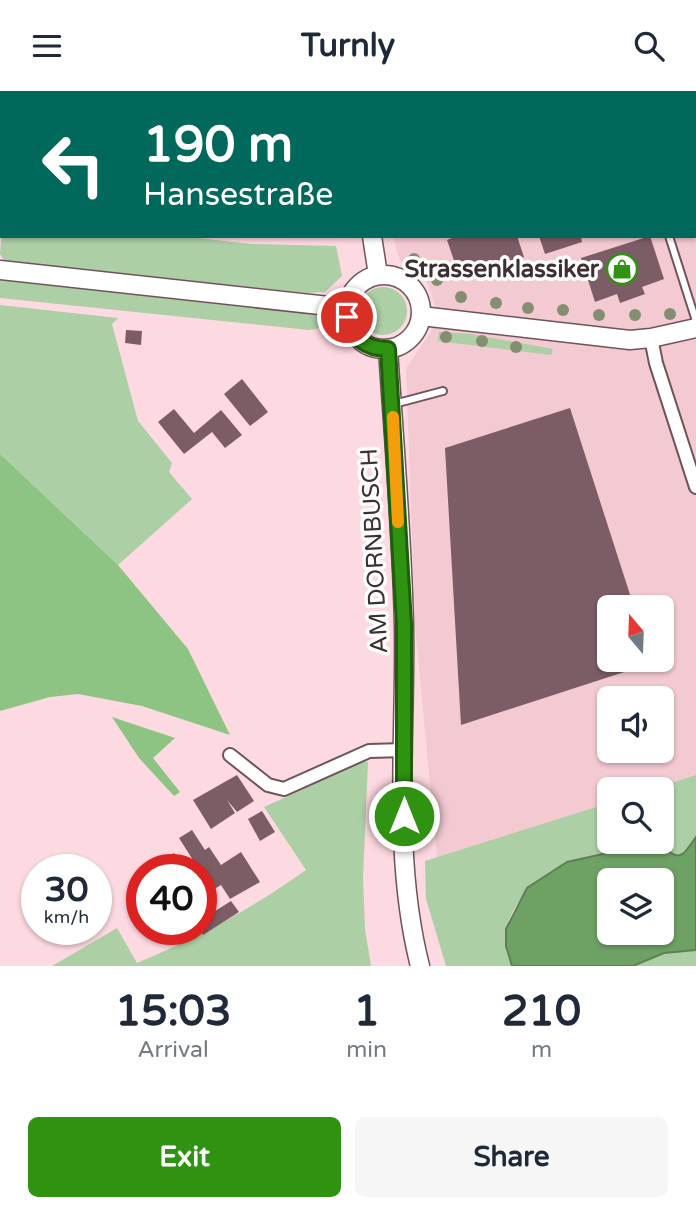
<!DOCTYPE html>
<html lang="en">
<head>
<meta charset="utf-8">
<style>
	:root { --surface:#fff; --page:#f6f6f7; --text:#1f2937; --muted:#747a83; --accent:#2f9211 }
	body { margin:0; font-family:"Varela Round",sans-serif; background:var(--page); color:var(--text); height:100vh; display:flex; flex-direction:column; font-size:26px; white-space:nowrap }
	* { box-sizing:border-box; margin:0 }
	p { font-size:23px; color:var(--muted) }
	.icon { flex:none; width:38px; height:38px; fill:none; stroke:currentColor; stroke-width:2; stroke-linecap:round; stroke-linejoin:round }
	.map { position:relative; height:875px; overflow:hidden }
	.drawer { display:flex; flex-direction:column; background:var(--surface); flex:1 }
	.drawer>* { flex:none }
	.guide { position:absolute; left:0px; top:0px; width:696px; height:147px; box-shadow:0 2px 5px #0004; background:#00695c; color:#fff; overflow:hidden }
	.needle { width:46px; rotate:341deg }
	.controls { position:absolute; left:597px; top:504px; display:grid; gap:14px }
	.controls a { display:grid; place-items:center; width:77px; height:77px; border-radius:10px; background:var(--surface); box-shadow:0 2px 5px #0004; font-size:35px }
	.speed { position:absolute; left:21px; top:763px; display:flex; gap:14px; font-size:35px; font-weight:700; text-align:center }
	.speed>* { display:grid; place-content:center; width:91px; height:91px; border-radius:50%; background:var(--surface); box-shadow:0 2px 5px #0004; line-height:1 }
	.speed small { font-size:18px; font-weight:400 }
	.speed .limit { border:10px solid #d22; background:#fff; color:#111 }
	.pin { position:absolute; display:grid; place-items:center; width:60px; height:60px; color:#fff; margin:-30px; border:4px solid #fff; border-radius:50%; box-shadow:0 2px 7px #0007 }
	.me { position:absolute; width:77px; margin:-38px; rotate:0deg; stroke-linejoin:round; filter:drop-shadow(0 0 5px #0008) }
	.turn { display:flex; align-items:center; gap:24px; height:147px; padding:0 28px; font-size:32px }
	.turn .icon { width:91px; height:91px; stroke-width:2.5 }
	.turn b { display:block; font-size:49px; line-height:60px }
	.eta { display:flex; justify-content:space-evenly; align-items:center; height:119px; text-align:center }
	.eta b { font-size:42px; font-weight:800; line-height:49px }
	.cta { display:flex; gap:14px; margin-top:auto; padding:14px 28px }
	.cta a { flex:1; height:80px; border-radius:10px; background:var(--accent); color:#fff; font-size:28px; font-weight:800; line-height:80px; text-align:center }
	.cta a+a { background:var(--page); color:var(--text) }
	header { display:flex; justify-content:space-between; align-items:center; height:91px; padding:0 28px; background:var(--surface); font-size:32px; font-weight:800 }
	.map>svg:first-child { display:block }
	.built { fill:#f3c9d2; fill-rule:evenodd }
	.green { fill:#adcfa6 }
	.forest { fill:#8ec483 }
	.water { fill:#6ea264; stroke:#5f8055; stroke-width:2; fill-rule:evenodd }
	.lines { fill:none; stroke-linecap:round; stroke-linejoin:round }
	.stream { stroke:#5f8055; stroke-width:5 }
	.building { fill:#7c5d65 }
	.lane-casing { stroke:#70535a; stroke-width:10 }
	.street-casing { stroke:#70535a; stroke-width:16 }
	.secondary-casing { stroke:#70535a; stroke-width:21 }
	.lane { stroke:#fff; stroke-width:6 }
	.street { stroke:#fff; stroke-width:12 }
	.secondary { stroke:#fff; stroke-width:18 }
	.tree { fill:#838f70 }
	.route-casing { stroke:#1f5f0b; stroke-width:18 }
	.route { stroke:#2f9211; stroke-width:12 }
	.slow { stroke:#f59e0b; stroke-width:12 }
	.labels { text-anchor:middle; stroke-width:7; stroke-linejoin:round; paint-order:stroke }
	.poi-label { font-size:24px; font-weight:bold; fill:#3d2f32; stroke:#fff; text-anchor:end }
	.street-label { font-size:24px; fill:#3d2f32; stroke:#fff }
</style>
</head>
<body>
<header><svg class="icon" aria-label="menu" viewBox="0 0 24 24"><path d="M4 6h16M4 12h16M4 18h16"/></svg>Turnly<svg class="icon" aria-label="search" viewBox="0 0 24 24"><circle cx="10" cy="10" r="6"/><path d="M15 15l6 6"/></svg></header>
<div class="map">
<svg width="696" height="875" viewBox="0 0 696 875">
	<rect width="100%" height="100%" fill="#fdd9e1"/>
	<!-- built -->
	<path class="built" d="M433 0H696V684L652 698H609V712L437 767 415 534 406 277 431 241 435 215 429 195 422 186 400 170 393 145H695V2H427ZM609 516H662V569H609ZM609 607H662V660H609Z"/>
	<!-- green -->
	<g class="green">
		<polygon points="2,136 2,145 181,145 251,153 336,155 342,185 325,201 308,202 5,171 0,163"/>
		<path d="M0 189C107 202 218 205 324 226L325 229 321 237 309 239 0 207Z"/>
		<circle cx="383" cy="220" r="24"/>
		<polygon points="0,214 118,227 112,233 138,330 172,372 169,381 192,408 118,474 0,363"/>
		<polygon points="439,241 471,243 553,258 551,264 438,250"/>
		<path d="M364 670 368 671 363 787 365 838 371 875H52L117 837 137 872C199 846 251 818 306 779L264 716Z"/>
		<polygon points="696,684 696,746 686,762 674,765 662,755 648,753 561,774 527,797 513,820 508,831 508,862 512,875 446,875 426,808 425,770 609,712 609,751 662,751 662,698 652,698"/>
		<polygon points="696,859 696,875 633,875 664,862"/>
	</g>
	<!-- forest -->
	<g class="forest">
		<polygon points="0,363 118,474 188,558 230,644 142,615 78,603 50,606 0,620"/>
		<polygon points="112,626 175,647 153,667 180,701 174,705 139,667"/>
	</g>
	<!-- water -->
	<path class="water" d="M696 746V859L664 862 633 875H512L506 855V838L527 797 567 771 648 753H658C681 771 681 767 696 746ZM609 789H662V842H609Z"/>
	<g class="lines">
		<!-- stream -->
		<polyline class="stream" points="469,2 473,0"/>
	</g>
	<!-- building -->
	<g class="building">
		<polygon points="457,145 517,145 524,166 482,180 483,184 475,187 473,183 460,187 447,149"/>
		<polygon points="539,145 581,145 582,151 545,163"/>
		<polygon points="650,145 664,188 642,196 645,203 620,212 617,203 595,211 581,167"/>
		<polygon points="126,239 142,240 141,254 125,252"/>
		<polygon points="242,288 268,321 250,335 224,303"/>
		<polygon points="570,317 634,516 609,516 609,569 651,569 652,572 461,634 445,357"/>
		<polygon points="174,318 194,342 221,319 242,344 225,357 212,341 184,363 158,331"/>
		<polygon points="237,684 254,710 237,721 227,709 235,722 211,738 193,709"/>
		<polygon points="262,720 275,741 260,750 248,728"/>
		<polygon points="192,739 205,759 209,756 221,774 241,761 260,791 230,808 221,794 211,800 201,788 201,779 195,779 196,774 179,747"/>
		<polygon points="174,762 183,776 160,779 156,773"/>
		<polygon points="231,810 239,821 203,844 200,838 201,829"/>
	</g>
	<g class="lines">
		<!-- lane casing -->
		<g class="lane-casing">
			<g id="lane">
				<polyline points="618,0 619,2"/>
				<polyline points="669,145 696,230"/>
				<polyline points="394,313 443,300"/>
			</g>
		</g>
		<!-- street casing -->
		<g class="street-casing">
			<g id="street">
				<polyline points="71,0 73,2"/>
				<polyline points="202,2 223,0"/>
				<polyline points="427,2 433,0"/>
				<polyline points="651,247 656,272 696,396"/>
				<polyline points="230,664 268,694 284,698 369,660 404,659"/>
			</g>
		</g>
		<!-- secondary casing -->
		<g class="secondary-casing">
			<g id="secondary">
				<polyline points="342,0 343,2"/>
				<polyline points="372,145 378,184"/>
				<polyline points="0,179 347,217"/>
				<circle cx="384" cy="221" r="37"/>
				<polyline points="421,225 630,249 651,247 696,237"/>
				<path d="M388 258C394 350 402 443 404 535 406 647 392 765 420 875"/>
			</g>
		</g>
		<!-- lane -->
		<use href="#lane" class="lane"/>
		<!-- street -->
		<use href="#street" class="street"/>
		<!-- secondary -->
		<use href="#secondary" class="secondary"/>
	</g>
	<!-- trees -->
	<g class="tree">
		<circle cx="414" cy="168" r="6"/>
		<circle cx="437" cy="189" r="6"/>
		<circle cx="461" cy="206" r="6"/>
		<circle cx="496" cy="212" r="6"/>
		<circle cx="528" cy="217" r="6"/>
		<circle cx="563" cy="219" r="6"/>
		<circle cx="670" cy="223" r="6"/>
		<circle cx="599" cy="224" r="6"/>
		<circle cx="635" cy="224" r="6"/>
		<circle cx="446" cy="246" r="6"/>
		<circle cx="482" cy="250" r="6"/>
		<circle cx="516" cy="256" r="6"/>
	</g>
	<g class="lines">
		<!-- route casing -->
		<g class="route-casing">
			<path id="route" d="M347 226C352 247 366 258 388 258L404 533V725"/>
		</g>
		<!-- route -->
		<use href="#route" class="route"/>
		<!-- slow -->
		<polyline class="slow" points="393,326 398,431"/>
	</g>
	<!-- icons -->
	<defs>
		<g id="shop-ring" transform="scale(1.575)"><circle r="9.5" fill="#fff" stroke="#2f9211" stroke-width="1.5"/><path d="M-5-2.5h2.3a2.7 3.5 0 0 1 5.4 0H5L5.5 6h-11ZM-1.5-2.5h3a1.5 2.3 0 0 0-3 0Z" fill="#2f9211"/></g>
	</defs>
	<g fill-rule="evenodd">
		<use href="#shop-ring" x="622" y="178"/>
	</g>
	<g class="labels">
		<!-- poi labels -->
		<g class="poi-label">
			<text x="599" y="186">Strassenklassiker</text>
		</g>
		<!-- street labels -->
		<g class="street-label">
			<text transform="translate(374 460) rotate(-93)" y="8">AM DORNBUSCH</text>
		</g>
	</g>
</svg>
<div class="controls">
<a><svg class="needle" viewBox="-14 -14 28 28"><path d="M0-13l5 13h-10z" fill="#e53935"/><path d="M0 13l5-13h-10z" fill="#747a83"/></svg></a>
<a><svg class="icon" aria-label="sound" viewBox="0 0 24 24"><path d="M4 9h4l5-4v14l-5-4H4zM17 9q2 3 0 6"/></svg></a>
<a><svg class="icon" aria-label="search" viewBox="0 0 24 24"><circle cx="10" cy="10" r="6"/><path d="M15 15l6 6"/></svg></a>
<a><svg class="icon" aria-label="layers" viewBox="0 0 24 24"><path d="M12 4l9 5-9 5-9-5zM3 14l9 5 9-5"/></svg></a>
</div>
<div class="speed"><div>30<small>km/h</small></div><div class="limit">40</div></div>
<div class="pin" style="left:347px;top:226px;background:#d93025"><svg class="icon" aria-label="arrive" viewBox="0 0 24 24"><path d="M6 21V4h12l-3 4 3 4H6"/></svg></div>
<svg class="me" style="left:404px;top:725px" viewBox="-20 -20 40 40"><circle r="17" fill="#2f9211" stroke="#fff" stroke-width="3"/><path d="M0-11L8 9 0 5-8 9z" fill="#fff"/></svg>
<div class="guide">
<div class="turn"><svg class="icon" aria-label="left" viewBox="0 0 24 24"><path d="M17 20v-9H6M10 6l-5 5 5 5"/></svg><div><b>190 m</b>Hansestraße</div></div>
</div>
</div>
<section class="drawer">
<div class="eta">
<div><b>15:03</b><p>Arrival</p></div>
<div><b>1</b><p>min</p></div>
<div><b>210</b><p>m</p></div>
</div>
<div class="cta"><a>Exit</a><a>Share</a></div>
</section>
</body>
</html>
